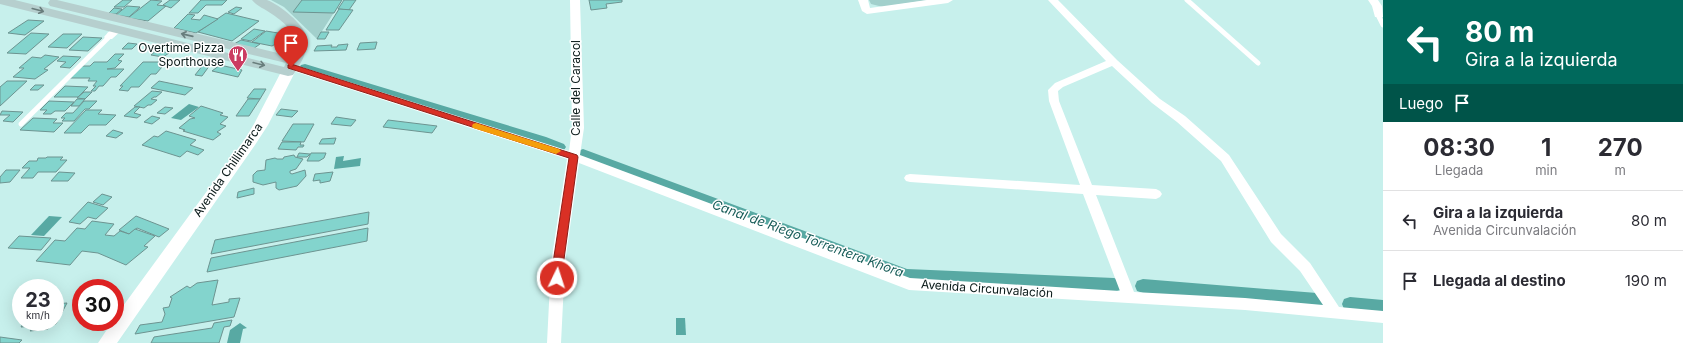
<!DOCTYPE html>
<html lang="es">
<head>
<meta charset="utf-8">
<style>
	:root { --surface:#fff; --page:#f7f7f7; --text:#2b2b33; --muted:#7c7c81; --line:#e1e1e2 }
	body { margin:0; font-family:Inter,sans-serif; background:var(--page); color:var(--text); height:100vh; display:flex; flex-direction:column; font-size:15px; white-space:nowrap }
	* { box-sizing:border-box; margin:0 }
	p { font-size:13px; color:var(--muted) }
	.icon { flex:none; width:22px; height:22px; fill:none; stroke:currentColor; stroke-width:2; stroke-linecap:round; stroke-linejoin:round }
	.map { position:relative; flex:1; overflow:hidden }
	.details { display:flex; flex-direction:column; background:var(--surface); width:300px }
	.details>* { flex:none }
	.top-card { background:#00695c; color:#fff; overflow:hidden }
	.speed { position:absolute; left:12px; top:279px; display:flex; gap:8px; font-size:20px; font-weight:700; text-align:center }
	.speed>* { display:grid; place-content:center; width:52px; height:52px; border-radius:50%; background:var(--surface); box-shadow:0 4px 16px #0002; line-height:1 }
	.speed small { font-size:10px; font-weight:400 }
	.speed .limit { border:6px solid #d22; background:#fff; color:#111 }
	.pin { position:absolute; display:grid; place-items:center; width:34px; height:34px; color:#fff; margin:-41px -17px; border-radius:50% 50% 50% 0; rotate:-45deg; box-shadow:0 0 4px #0007 }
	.pin .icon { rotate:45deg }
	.me { position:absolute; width:44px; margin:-22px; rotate:4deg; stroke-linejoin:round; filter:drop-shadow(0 0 3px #0008) }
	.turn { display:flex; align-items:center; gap:14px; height:84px; padding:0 16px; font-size:18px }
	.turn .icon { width:52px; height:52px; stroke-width:2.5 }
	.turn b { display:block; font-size:28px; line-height:34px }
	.then { display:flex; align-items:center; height:38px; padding:0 16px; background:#0003; gap:8px; font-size:15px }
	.eta { display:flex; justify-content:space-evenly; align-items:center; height:68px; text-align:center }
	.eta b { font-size:24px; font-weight:700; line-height:28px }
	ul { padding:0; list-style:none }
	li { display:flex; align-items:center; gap:12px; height:60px; padding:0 16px; border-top:1px solid var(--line) }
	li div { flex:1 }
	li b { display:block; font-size:15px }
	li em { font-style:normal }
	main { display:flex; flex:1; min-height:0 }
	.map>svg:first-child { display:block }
	.green { fill:#a2d0cc }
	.water { fill:#58a9a3 }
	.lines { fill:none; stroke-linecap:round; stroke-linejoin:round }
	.canal { fill:#58a9a3; fill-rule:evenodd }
	.building { fill:#83d4cd; stroke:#6d9491 }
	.service { stroke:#fff; stroke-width:5 }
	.minor { fill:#fff; fill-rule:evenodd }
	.tertiary { fill:#fff; fill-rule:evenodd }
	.secondary { fill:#b6cfce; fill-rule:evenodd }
	.oneway { stroke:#687d7c }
	.route { fill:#d93025; stroke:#8d1f18 }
	.slow { fill:#f59e0b }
	.labels { text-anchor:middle; stroke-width:3; stroke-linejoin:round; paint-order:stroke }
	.poi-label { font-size:12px; fill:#091918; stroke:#fff; text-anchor:end }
	.street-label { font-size:12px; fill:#091918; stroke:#fff }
	.water-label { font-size:13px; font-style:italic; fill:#185c58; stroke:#fff }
</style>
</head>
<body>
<main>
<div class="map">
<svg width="1383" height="343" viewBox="0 0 1383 343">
	<rect width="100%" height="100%" fill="#c7f0ec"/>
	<!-- green -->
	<g class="green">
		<polygon points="271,0 342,0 317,39 284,7"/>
		<polygon points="869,0 928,0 883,7 871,4"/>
	</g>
	<!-- water -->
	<g class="water">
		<polygon points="189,104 199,107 181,120 171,118"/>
		<polygon points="344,156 343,161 361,158 360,166 334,169 336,157"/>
		<polygon points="49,216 62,217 44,236 31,235"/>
		<polygon points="676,318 685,318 686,335 676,335"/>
		<polygon points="240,323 247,328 243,329 240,343 227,343 230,330"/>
	</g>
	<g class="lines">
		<!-- canal -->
		<g class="canal">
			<path d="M305 64 546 137 564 144 566 147 564 150C555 153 545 147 536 143L301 71 299 68 301 65Z"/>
			<polygon points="583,149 907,269 1114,278 1120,280 1122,285 1120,290 1114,292 906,281 578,157 576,154 578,151"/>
			<polygon points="1143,279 1317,293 1323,295 1325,300 1323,305 1317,307 1143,293 1137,291 1135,286 1137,281"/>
			<polygon points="1350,297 1383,300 1383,314 1350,311 1344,309 1342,304 1344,299"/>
		</g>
	</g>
	<!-- building -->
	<g class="building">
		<polygon points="123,0 132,0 124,7 114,7"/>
		<polygon points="151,0 162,1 157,5 166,6 148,21 128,18"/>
		<polygon points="170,0 180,0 171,8 163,5"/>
		<polygon points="201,0 227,0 222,5 206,5 198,13 189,13"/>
		<polygon points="302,0 342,0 334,13 293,12"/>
		<polygon points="344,0 356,0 349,10 338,9"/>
		<polygon points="589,0 622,0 622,2 606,4 607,8 591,10"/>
		<polygon points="127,6 140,7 129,17 116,15"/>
		<polygon points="236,7 242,8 234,14 228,12"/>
		<polygon points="114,8 122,9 116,14 108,14"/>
		<polygon points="339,9 353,10 339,30 326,30"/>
		<polygon points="226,13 259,21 232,41 198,32"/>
		<polygon points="188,14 195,15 191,19 200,20 204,15 218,19 196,33 174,28"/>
		<polygon points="28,20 44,21 25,35 8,33"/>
		<polygon points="254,29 265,31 251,41 241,39"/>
		<polygon points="266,31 278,33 281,41 272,46 252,42"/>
		<polygon points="321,32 329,32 325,39 317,39"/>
		<polygon points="31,33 49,34 26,54 7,53"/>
		<polygon points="63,34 82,34 67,48 48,47"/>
		<polygon points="83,37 102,38 88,51 69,50"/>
		<polygon points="241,40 260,44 253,49 234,44"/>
		<polygon points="377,42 375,49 357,50 360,43"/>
		<polygon points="128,43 137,44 132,49 122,49"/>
		<polygon points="348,44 346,50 314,51 317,46 332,45 331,47 337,47 338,45"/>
		<polygon points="157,50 169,53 163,57 151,55"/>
		<polygon points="115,54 124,54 118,60 122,61 115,68 107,69 124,69 116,77 111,77 103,86 99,86 95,91 91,91 96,86 93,86 97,81 88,81 90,78 69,78 81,66 90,66 94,62 107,62"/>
		<polygon points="45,55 59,57 44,69 48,70 35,79 13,77 24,68 19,68 32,57 41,58"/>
		<polygon points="63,56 81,57 70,68 60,67 66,62 57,61"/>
		<polygon points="143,62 163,62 159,67 162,67 156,74 151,74 139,87 131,87 128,91 119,90 123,86 120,86"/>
		<polygon points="203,65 210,65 202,76 195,75"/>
		<polygon points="220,65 242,70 238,77 212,71"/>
		<polygon points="7,81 27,81 0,106 0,87"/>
		<polygon points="159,81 193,88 185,95 151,88"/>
		<polygon points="35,85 44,85 38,90 30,90"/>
		<polygon points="65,86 88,87 78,97 54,97"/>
		<polygon points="254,89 266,89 260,99 247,98"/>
		<polygon points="152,91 162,92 156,97 154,97 151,99 157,100 151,105 148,105 144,108 134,106"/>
		<polygon points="84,92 92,92 85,99 77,98"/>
		<polygon points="77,99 85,99 79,106 71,106"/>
		<polygon points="248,99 260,99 249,116 236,116"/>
		<polygon points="49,101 74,102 65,111 55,111 51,114 43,114 47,110 40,110"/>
		<polygon points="84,101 97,101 89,109 85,109 74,121 62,121 65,118 61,118 66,113 73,113"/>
		<polygon points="201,106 223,113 220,115 228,117 220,124 226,126 217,132 221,134 213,140 183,131 185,130 179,128 190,119 195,118 189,116"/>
		<polygon points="135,107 140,107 134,113 141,115 137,118 124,116"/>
		<polygon points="165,107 173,108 165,114 157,113"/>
		<polygon points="281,109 298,111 292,117 276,115"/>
		<polygon points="86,110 102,110 98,114 116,115 106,125 89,125 81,133 64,133"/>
		<polygon points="2,111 23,112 13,122 3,121 10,115 0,115"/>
		<polygon points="152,116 160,118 152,124 144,122"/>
		<polygon points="336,117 356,120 351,126 331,124"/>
		<polygon points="33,118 57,119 53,123 63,123 54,132 20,130"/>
		<polygon points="388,120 437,126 432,133 383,127"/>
		<polygon points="293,124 314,124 304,142 282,141"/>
		<polygon points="113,130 123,133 116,138 106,136"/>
		<polygon points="166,131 196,140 190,145 204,150 198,155 187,151 180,157 142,145 154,136 158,137"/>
		<polygon points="336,138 334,144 319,144 322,139"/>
		<polygon points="282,142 301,142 300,145 304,145 303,147 298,147 296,150 278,149"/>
		<polygon points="299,153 310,154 307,157 297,157"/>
		<polygon points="311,153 326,153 324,158 319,161 307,161"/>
		<polygon points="294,155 295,157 303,159 296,169 290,171 290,173 292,174 305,170 306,176 297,186 279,190 276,188 276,182 263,185 253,182 253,175 257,171 265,170 266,160 275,158 277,159 283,159 284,157"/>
		<polygon points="47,157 63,157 60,160 67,160 56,172 38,172 33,178 21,178 30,168 22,168 29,161 37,161 38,158 46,158"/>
		<polygon points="6,170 20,170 10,182 0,183 0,177"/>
		<polygon points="59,172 75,173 68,181 51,181"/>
		<polygon points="333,172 330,181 320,183 320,180 313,181 315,174"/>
		<polygon points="254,188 254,194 237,198 238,192"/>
		<polygon points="102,194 112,197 103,205 93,202"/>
		<polygon points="88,202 108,208 96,219 88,217 80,224 69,222"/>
		<polygon points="369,212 368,224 211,254 215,240"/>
		<polygon points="136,216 169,229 159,237 137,228 129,234 119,230"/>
		<polygon points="92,221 114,224 105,235 114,236 120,231 129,234 135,229 155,236 144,246 148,247 126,265 98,253 82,251 70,265 36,261 55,240 65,241 77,228 85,229"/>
		<polygon points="368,228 367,241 207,272 211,258"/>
		<polygon points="19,236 51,238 41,250 8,248"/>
		<polygon points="218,280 212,305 229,302 229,299 240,298 234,317 135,334 140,325 162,322 165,314 163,308 169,307 172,298 170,297 187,286 190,288 197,283"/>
		<polygon points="67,303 56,324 51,324 48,329 30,331 34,326 21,327 24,322 55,322 55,304"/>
		<polygon points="232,320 230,326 224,327 219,343 151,343 154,337 212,328 214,323"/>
		<polygon points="0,337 22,340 19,343 0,343"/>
	</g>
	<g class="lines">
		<!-- service -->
		<g class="service">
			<polyline points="1187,0 1258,63"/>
			<polyline points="1378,15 1383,25"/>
			<polyline points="21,124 109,37"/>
		</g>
		<!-- minor -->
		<g class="minor">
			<path d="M570 0H580L584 128 580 155 910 278 1120 291 1083 194 910 182 906 181 904 178 906 175 910 174 1080 185 1049 101 1048 90 1055 83 1106 61 1048 0H1058L1117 60 1160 99 1185 116 1229 155 1281 234 1310 263 1339 307 1383 311V323L1245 310 909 290 579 163 565 263 561 343H547L551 263 567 159 287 69 286 67 291 64 295 65 569 151 572 128ZM1112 66 1152 103 1177 122 1221 161 1271 242 1300 271 1323 305 1245 298 1134 292 1096 195 1156 199 1160 197 1162 194 1160 191 1156 189 1092 185 1059 101 1058 91 1063 87Z"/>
			<polygon points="858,0 868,0 870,8 927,0 953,0 948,3 867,14 862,11"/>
			<polygon points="1368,0 1378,0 1382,6 1383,17 1375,17 1372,6"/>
			<path d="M117 27 120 28 122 30 112 39H106L104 37C107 33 112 28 117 27Z"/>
		</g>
		<!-- tertiary -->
		<polygon class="tertiary" points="288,68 293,69 295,72 268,125 255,145 117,343 98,343 112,322 115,322 115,317 245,139 254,124 281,72 283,69"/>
		<!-- secondary -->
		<path class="secondary" d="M0 0H15L284 67 286 63 50 6 48 3 50 0H57L290 56C301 32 283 21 264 9 260 7 255 4 252 0 256 0 263 0 267 0 280 5 304 24 307 38 309 51 300 65 293 75L288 76 0 4Z"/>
	</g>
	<!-- one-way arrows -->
	<defs><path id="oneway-shaft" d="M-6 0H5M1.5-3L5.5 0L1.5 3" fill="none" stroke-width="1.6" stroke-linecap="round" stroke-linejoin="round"/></defs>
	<g class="oneway">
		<use href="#oneway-shaft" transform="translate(38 10) rotate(15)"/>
		<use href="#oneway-shaft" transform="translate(187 35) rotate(-167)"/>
		<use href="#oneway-shaft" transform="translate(259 64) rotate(14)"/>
	</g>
	<!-- route -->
	<polygon class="route" points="291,64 577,155 578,157 561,281 557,282 554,281 552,278 553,263 569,158 288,68 288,65"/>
	<!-- slow -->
	<polygon class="slow" points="476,123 559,149 561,151 556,154 473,128 472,126 473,124"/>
	<!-- icons -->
	<defs>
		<g id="restaurant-pin" transform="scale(1)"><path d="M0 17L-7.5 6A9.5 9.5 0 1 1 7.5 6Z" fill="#cb3c62" stroke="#fff"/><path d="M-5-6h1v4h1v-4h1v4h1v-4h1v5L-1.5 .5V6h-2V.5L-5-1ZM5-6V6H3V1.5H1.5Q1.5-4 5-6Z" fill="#fff"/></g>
	</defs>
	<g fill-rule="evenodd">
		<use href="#restaurant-pin" x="238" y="55"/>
	</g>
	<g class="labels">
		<!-- poi labels -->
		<g class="poi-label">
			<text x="224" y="52">Overtime Pizza<tspan x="224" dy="14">Sporthouse</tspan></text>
		</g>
		<!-- street labels -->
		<g class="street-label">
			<text transform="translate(576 88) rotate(-90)" y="4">Calle del Caracol</text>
			<text transform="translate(228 170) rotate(-55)" y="4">Avenida Chillimarca</text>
			<text transform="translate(987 289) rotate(4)" y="4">Avenida Circunvalación</text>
		</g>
		<!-- water labels -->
		<g class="water-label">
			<text transform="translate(808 238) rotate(20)" y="5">Canal de Riego Torrentera Khora</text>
		</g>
	</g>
</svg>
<div class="speed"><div>23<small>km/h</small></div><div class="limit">30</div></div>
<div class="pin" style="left:291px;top:67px;background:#d93025"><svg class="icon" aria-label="arrive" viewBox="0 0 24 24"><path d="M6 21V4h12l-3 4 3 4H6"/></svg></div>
<svg class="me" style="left:557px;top:278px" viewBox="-20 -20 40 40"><circle r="17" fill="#d93025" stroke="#fff" stroke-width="3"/><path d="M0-11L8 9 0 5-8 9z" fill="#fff"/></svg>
</div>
<section class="details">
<div class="top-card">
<div class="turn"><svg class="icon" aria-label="left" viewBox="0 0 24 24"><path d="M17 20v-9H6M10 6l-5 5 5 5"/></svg><div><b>80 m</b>Gira a la izquierda</div></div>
<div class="then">Luego<svg class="icon" aria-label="arrive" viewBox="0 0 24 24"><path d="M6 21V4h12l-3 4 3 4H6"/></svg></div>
</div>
<div class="eta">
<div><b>08:30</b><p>Llegada</p></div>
<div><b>1</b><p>min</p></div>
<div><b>270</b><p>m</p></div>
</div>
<ul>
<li><svg class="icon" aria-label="left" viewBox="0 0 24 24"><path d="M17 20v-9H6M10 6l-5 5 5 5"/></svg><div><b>Gira a la izquierda</b><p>Avenida Circunvalación</p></div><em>80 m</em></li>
<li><svg class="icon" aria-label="arrive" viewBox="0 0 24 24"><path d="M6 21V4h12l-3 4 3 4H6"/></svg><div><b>Llegada al destino</b></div><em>190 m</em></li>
</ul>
</section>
</main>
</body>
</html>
